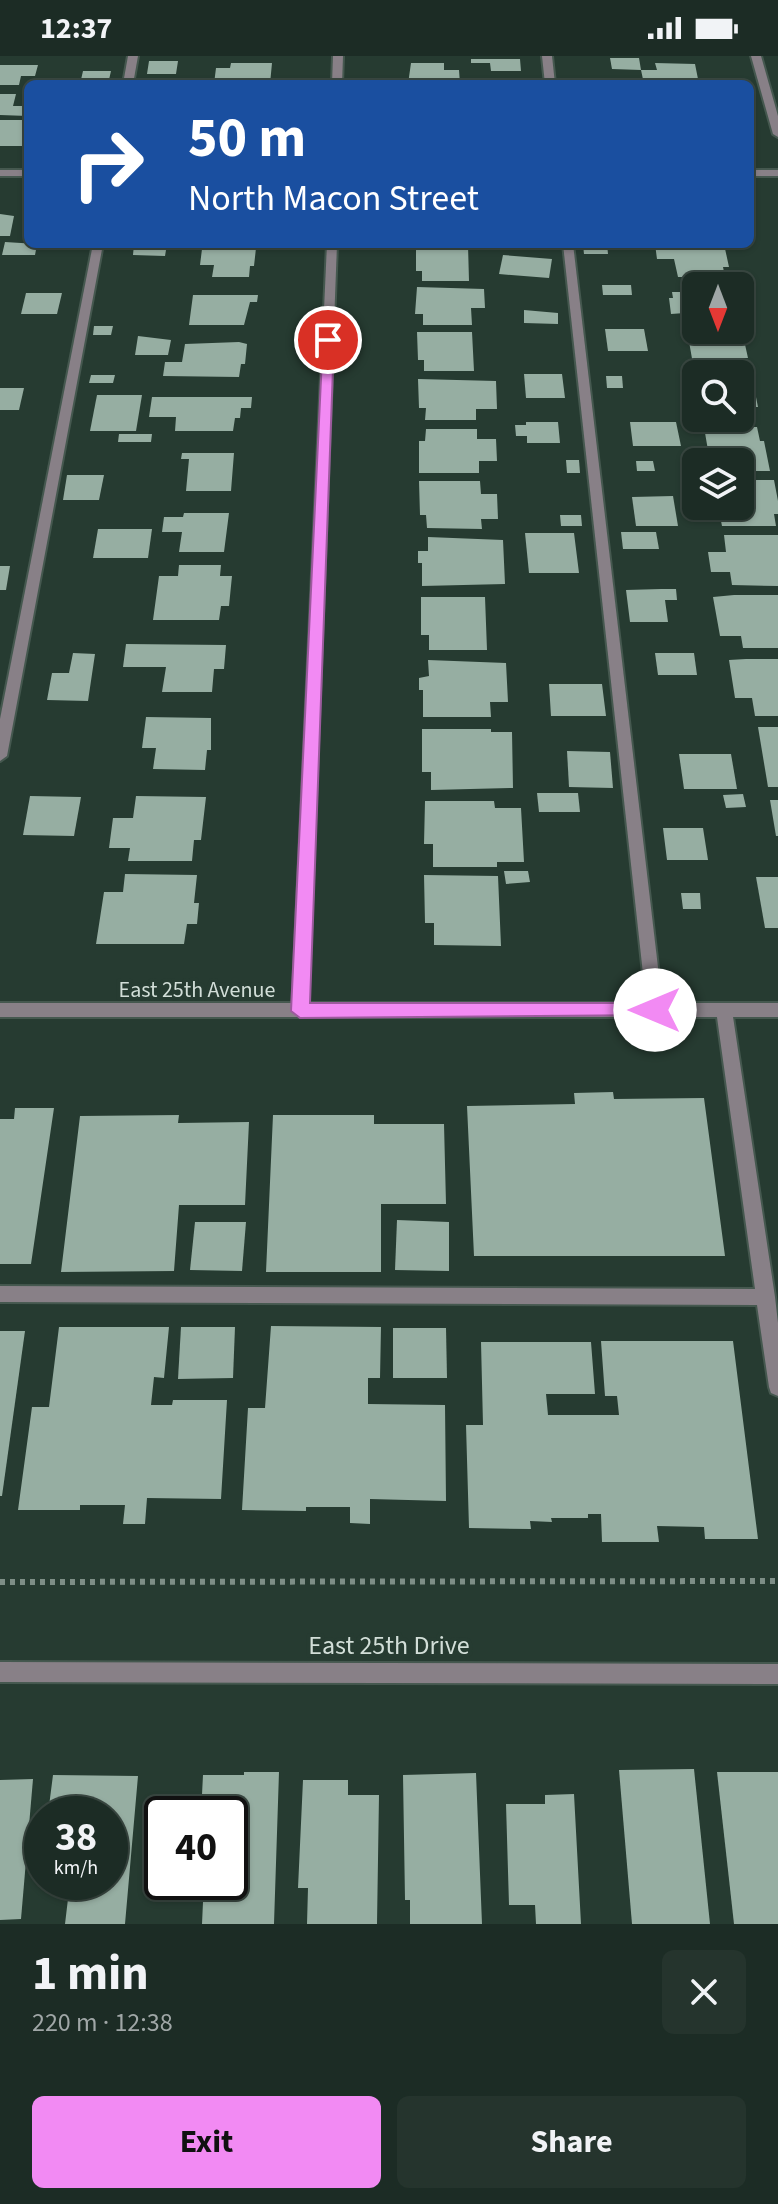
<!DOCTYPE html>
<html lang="en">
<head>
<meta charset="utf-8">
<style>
	:root { --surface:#1c2c25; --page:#25342d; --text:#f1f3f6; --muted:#a0a7a7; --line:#3a4842; --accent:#f28af3 }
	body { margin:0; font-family:"Source Sans 3",sans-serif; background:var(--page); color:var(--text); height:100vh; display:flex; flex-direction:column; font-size:30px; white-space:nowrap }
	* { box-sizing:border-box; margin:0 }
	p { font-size:26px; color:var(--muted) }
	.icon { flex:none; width:44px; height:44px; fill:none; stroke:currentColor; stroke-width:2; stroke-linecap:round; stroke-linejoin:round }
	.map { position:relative; height:1868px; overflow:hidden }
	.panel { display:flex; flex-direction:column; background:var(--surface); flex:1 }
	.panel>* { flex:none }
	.banner { position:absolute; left:24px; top:24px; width:730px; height:168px; border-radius:12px; box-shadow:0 2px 6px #0004,0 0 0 2px var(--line); background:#1a4fa0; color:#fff; overflow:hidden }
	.needle { width:52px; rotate:180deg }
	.buttons { position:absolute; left:682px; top:216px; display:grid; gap:16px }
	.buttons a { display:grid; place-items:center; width:72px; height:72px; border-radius:12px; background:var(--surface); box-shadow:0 2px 6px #0004,0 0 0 2px var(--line); font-size:40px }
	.speed { position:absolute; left:24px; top:1740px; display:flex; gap:16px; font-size:40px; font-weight:700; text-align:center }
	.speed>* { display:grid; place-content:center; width:104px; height:104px; border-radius:50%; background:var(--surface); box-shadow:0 2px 6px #0004,0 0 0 2px var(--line); line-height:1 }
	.speed small { font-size:20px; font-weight:400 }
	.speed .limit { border:4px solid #111; border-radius:12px; background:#fff; color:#111 }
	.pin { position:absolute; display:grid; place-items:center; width:68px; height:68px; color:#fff; margin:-34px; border:4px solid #fff; border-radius:50%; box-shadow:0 2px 8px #0007 }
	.me { position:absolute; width:88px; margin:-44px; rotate:270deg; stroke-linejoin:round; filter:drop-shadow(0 0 6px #0008) }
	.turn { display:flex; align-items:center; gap:28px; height:168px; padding:0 32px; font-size:36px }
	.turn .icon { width:104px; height:104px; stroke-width:2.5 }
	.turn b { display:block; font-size:56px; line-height:68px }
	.round { display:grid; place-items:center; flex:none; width:84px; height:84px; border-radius:12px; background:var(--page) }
	.overview { display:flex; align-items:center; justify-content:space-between; height:136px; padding:0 32px }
	h1 { font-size:48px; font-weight:700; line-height:60px }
	.primary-button { display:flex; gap:16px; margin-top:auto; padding:16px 32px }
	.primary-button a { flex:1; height:92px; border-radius:12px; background:var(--accent); color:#111; font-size:32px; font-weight:700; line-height:92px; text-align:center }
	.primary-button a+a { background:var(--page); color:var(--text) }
	.status { display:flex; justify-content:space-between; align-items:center; height:56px; padding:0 40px; background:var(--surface); direction:ltr }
	.status svg { height:22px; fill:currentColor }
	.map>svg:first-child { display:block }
	.building { fill:#96aea2 }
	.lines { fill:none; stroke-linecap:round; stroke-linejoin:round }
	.service-casing { stroke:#45584f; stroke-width:4 }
	.minor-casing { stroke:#45584f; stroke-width:4 }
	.tertiary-casing { stroke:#45584f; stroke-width:4 }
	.path { stroke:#7d8e86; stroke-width:6; stroke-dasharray:5 5; stroke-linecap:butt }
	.service { fill:#888087; fill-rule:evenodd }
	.minor { fill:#888087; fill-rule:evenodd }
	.tertiary { fill:#888087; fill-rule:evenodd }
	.route { fill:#f28af3; stroke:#9d5a9e; stroke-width:2 }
	.labels { text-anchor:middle; stroke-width:8; stroke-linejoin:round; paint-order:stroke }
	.street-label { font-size:22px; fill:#d2ded8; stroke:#263b31 }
	.near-street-label { font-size:26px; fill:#d2ded8; stroke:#263b31 }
</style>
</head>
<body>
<div class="status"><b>12:37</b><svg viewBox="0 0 49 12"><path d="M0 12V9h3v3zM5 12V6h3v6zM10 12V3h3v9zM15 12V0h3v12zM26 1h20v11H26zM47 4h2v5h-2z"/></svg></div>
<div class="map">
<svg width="778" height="1868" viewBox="0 0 778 1868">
	<rect width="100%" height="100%" fill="#263b31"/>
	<!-- building -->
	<g class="building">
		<polygon points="610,2 639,2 641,14 612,13"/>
		<polygon points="471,3 520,3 521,15 491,15 490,7 471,7"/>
		<polygon points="149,5 178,5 176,18 147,18"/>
		<polygon points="231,7 272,7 270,28 214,28 216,12 230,12"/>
		<polygon points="411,7 444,7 444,14 459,14 460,28 408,28"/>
		<polygon points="655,7 695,8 698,23 694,23 695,28 644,28 641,14 657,14"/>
		<polygon points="0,9 38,9 35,20 21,20 19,29 0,29"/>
		<polygon points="83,15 111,15 108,28 80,28"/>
		<polygon points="0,38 16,38 13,50 22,50 24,42 28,42 28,60 0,59"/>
		<polygon points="0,64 23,64 22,70 28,70 28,90 0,90"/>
		<polygon points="0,158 14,160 10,180 0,180"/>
		<polygon points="5,186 37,188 35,199 2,199"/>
		<polygon points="134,188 167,188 165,200 133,199"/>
		<polygon points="607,188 608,198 584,198 583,189"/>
		<polygon points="655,188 724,188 729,211 723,211 725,221 678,221 674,203 657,203"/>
		<polygon points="416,189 468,189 469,225 422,225 422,215 416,215"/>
		<polygon points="256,192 254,210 250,210 249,221 212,221 214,209 200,209 202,193"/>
		<polygon points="503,199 552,203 549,222 499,218"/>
		<polygon points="602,229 631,229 632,239 603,239"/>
		<polygon points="680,230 696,230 696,267 687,267 685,257 671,258 669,242 673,242 672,236 681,236"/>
		<polygon points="417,231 484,233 485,252 471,252 472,269 423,269 423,258 415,258"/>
		<polygon points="26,237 62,237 57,258 21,258"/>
		<polygon points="193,239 258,239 257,246 250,246 244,269 189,269"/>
		<polygon points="524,254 558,257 558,268 524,267"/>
		<polygon points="94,270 113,270 111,279 93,279"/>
		<polygon points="605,273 644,273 648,295 608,295"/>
		<polygon points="687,274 742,275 748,302 742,302 744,314 694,314"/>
		<polygon points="417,276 472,276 474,315 424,315 424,304 418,304"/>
		<polygon points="138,280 171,284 168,299 135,299"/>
		<polygon points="239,286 247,288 245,308 241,308 239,321 163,320 165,306 182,306 185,288"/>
		<polygon points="524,318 562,318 565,342 526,342"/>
		<polygon points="91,319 115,319 113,327 89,327"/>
		<polygon points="606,320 622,320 623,332 607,332"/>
		<polygon points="740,321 752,321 758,351 752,351 754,363 740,363"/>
		<polygon points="418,323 496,325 497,353 476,353 476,364 425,364 426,352 419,352"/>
		<polygon points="0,332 24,332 19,354 0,354"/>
		<polygon points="97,339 142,339 136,375 90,375"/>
		<polygon points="152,341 252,341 251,352 241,352 240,362 235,362 233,375 175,375 176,361 149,361"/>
		<polygon points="526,366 558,366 560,387 527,387 527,380 516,380 515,369 526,369"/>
		<polygon points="630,366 676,366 681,390 633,390"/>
		<polygon points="704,371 757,371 760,385 764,385 770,415 740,415 740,406 710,406"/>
		<polygon points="426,373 477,373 477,383 496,383 497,405 479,405 479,417 419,417 419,385 425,385"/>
		<polygon points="119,378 152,378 151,386 118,386"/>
		<polygon points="182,397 234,397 231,435 186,435 189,403 181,403"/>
		<polygon points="566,404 579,404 580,417 567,417"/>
		<polygon points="636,405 653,405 655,415 637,415"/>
		<polygon points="67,419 104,419 99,444 63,444"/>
		<polygon points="740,424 774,424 778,445 778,458 774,458 776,470 722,470 718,450 740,450"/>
		<polygon points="419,425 480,425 481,438 497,438 498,463 481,463 482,473 427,472 426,459 420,459"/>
		<polygon points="673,440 678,470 636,470 632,441"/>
		<polygon points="184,457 229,457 224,496 179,496 182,476 162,476 164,461 183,461"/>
		<polygon points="560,459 581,459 582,470 561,470"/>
		<polygon points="98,473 152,473 148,502 93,502"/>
		<polygon points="621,476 656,476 659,493 623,493"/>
		<polygon points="525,477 574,477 579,517 529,517"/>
		<polygon points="724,479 778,479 778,530 732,529 730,516 711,516 708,496 726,496"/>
		<polygon points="428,481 503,484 505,528 422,530 422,507 418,507 418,495 428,495"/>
		<polygon points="179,509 221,509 220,520 232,520 229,550 221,550 219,564 153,564 159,520 178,520"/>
		<polygon points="0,510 10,510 6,534 0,534"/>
		<polygon points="661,533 676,533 677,544 665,544 668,566 630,566 626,534"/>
		<polygon points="734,539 778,539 778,592 743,592 741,580 720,580 713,541"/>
		<polygon points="421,541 485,541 487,594 429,594 429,579 421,579"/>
		<polygon points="126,588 226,589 224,613 214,613 212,636 162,636 166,611 123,611"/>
		<polygon points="73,597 95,598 88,645 47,644 52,617 69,617"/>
		<polygon points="655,597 694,597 697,619 658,619"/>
		<polygon points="746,603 778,603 778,660 755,660 752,642 735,642 729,604"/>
		<polygon points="428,604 506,607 508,646 490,646 491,661 423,661 423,634 419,634 419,622 429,620"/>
		<polygon points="549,628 602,628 606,660 551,660"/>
		<polygon points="146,661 211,662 211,694 207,694 205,714 153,713 156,692 142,692"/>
		<polygon points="758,671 778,671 778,731 768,731"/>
		<polygon points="422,673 491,673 491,676 512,676 513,732 431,734 431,716 422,716"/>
		<polygon points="567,695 610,696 613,732 569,731"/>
		<polygon points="679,698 731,698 737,733 684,733"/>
		<polygon points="537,737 578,737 580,756 539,756"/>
		<polygon points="743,738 746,751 726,752 723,739"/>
		<polygon points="30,740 81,741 74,780 23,779"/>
		<polygon points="136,740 206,741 201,784 194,784 192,805 128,805 130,792 109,792 113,762 133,762"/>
		<polygon points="770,744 778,744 778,780 776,780"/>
		<polygon points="425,745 494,745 495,752 521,752 524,806 497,806 497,811 433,811 433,788 424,788"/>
		<polygon points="663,772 703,772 708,804 667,804"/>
		<polygon points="504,815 528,815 530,826 506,828"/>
		<polygon points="125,818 197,819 194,847 199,847 197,868 187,868 184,888 96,888 104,836 123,836"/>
		<polygon points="424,819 498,820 501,890 434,889 434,867 425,867"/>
		<polygon points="756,821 778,821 778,872 765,872"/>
		<polygon points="681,837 700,837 701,853 683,853"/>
		<polygon points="613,1036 614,1043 704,1042 725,1200 474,1200 467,1050 575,1048 574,1037"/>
		<polygon points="15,1052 54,1052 31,1208 0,1208 0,1063 14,1063"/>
		<polygon points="179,1059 178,1067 249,1066 245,1149 179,1149 174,1215 61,1216 80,1060"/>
		<polygon points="273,1059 374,1059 374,1068 444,1068 446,1148 381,1148 381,1216 266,1216"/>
		<polygon points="397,1164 449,1166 449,1215 395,1214"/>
		<polygon points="195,1166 246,1166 242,1215 190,1214"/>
		<polygon points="271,1270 381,1271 380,1322 368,1322 368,1348 445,1349 446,1445 370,1443 370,1468 350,1467 350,1451 306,1451 306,1455 242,1454 248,1352 265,1352"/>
		<polygon points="59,1271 169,1271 164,1322 154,1321 151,1349 172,1349 173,1344 227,1344 221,1443 147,1442 145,1468 123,1468 125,1449 80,1449 80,1454 18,1454 32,1351 49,1351"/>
		<polygon points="181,1271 235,1271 233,1322 178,1323"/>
		<polygon points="393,1272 446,1272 447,1322 393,1322"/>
		<polygon points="0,1275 25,1275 2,1440 0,1440"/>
		<polygon points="601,1285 733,1285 758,1483 705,1483 704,1471 657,1470 659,1486 602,1486 601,1458 588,1458 588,1462 551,1462 552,1466 530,1465 531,1473 469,1472 466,1369 483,1369 481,1286 591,1286 595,1338 546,1338 548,1359 619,1359 617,1340 605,1340"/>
		<polygon points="694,1713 710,1868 632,1868 619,1714"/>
		<polygon points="244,1716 279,1716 274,1868 202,1868 203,1846 196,1846 197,1826 230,1826 230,1758 201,1758 203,1719 244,1719"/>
		<polygon points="717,1716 778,1716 778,1868 734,1868"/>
		<polygon points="476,1717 482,1868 410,1868 410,1844 405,1844 403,1719"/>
		<polygon points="53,1719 138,1720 125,1868 65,1868 70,1826 110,1826 110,1758 48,1758"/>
		<polygon points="33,1723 21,1863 0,1864 0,1724"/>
		<polygon points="303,1724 348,1724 348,1739 379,1739 377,1868 307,1868 308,1832 298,1832"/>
		<polygon points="574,1738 581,1868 536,1868 535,1849 509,1849 506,1748 545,1748 545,1739"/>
	</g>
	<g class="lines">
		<!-- service casing -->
		<g class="service-casing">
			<g id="service">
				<polygon points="128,0 138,0 133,28 123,28"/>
				<polygon points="542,0 552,0 555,28 545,28"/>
				<polygon points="93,188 103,188 7,700 0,705 0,663"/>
				<polygon points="563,188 573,188 663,954 661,959 649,959 647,954"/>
				<polygon points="724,947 730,949 732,954 775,1241 778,1267 778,1340 771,1337 769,1331 757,1249 0,1246 0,1230 755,1233 716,954 718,949"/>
			</g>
		</g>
		<!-- minor casing -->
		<g class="minor-casing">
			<g id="minor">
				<polygon points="333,0 343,0 342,28 332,28"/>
				<polygon points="751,0 761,0 778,60 778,81 773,78"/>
				<polygon points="327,188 337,188 308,955 306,960 294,960 292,955"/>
				<polygon points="0,1606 778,1608 778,1628 0,1626"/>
			</g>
		</g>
		<!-- tertiary casing -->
		<g class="tertiary-casing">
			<g id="tertiary">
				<rect x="0" y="114" width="28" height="6"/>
				<rect x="750" y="114" width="28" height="6"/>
				<rect x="0" y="947" width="778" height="14"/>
			</g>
		</g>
		<!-- path -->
		<polyline class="path" points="0,1526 778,1525"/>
		<!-- service -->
		<use href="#service" class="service"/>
		<!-- minor -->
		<use href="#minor" class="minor"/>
		<!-- tertiary -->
		<use href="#tertiary" class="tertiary"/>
	</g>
	<!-- route -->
	<polygon class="route" points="323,281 334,284 310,947 655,947 664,954 661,959 300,962 291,955"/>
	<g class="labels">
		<!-- street labels -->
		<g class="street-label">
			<text x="197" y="941">East 25th Avenue</text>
		</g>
		<!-- near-street labels -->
		<g class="near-street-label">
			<text x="389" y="1598">East 25th Drive</text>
		</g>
	</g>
</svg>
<div class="buttons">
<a><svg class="needle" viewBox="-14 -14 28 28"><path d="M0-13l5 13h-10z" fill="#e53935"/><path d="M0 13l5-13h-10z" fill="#a0a7a7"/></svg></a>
<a><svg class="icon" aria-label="search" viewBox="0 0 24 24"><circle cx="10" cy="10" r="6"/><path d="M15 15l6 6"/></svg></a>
<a><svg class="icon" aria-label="layers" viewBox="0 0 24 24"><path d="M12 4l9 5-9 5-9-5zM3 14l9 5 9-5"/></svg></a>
</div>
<div class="speed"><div>38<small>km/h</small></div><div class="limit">40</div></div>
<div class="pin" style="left:328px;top:284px;background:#d93025"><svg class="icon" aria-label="arrive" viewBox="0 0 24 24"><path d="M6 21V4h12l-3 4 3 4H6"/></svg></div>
<svg class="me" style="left:655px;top:954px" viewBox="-20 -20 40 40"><circle r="19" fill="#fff"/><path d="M0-13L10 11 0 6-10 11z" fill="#f28af3"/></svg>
<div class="banner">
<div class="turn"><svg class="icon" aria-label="right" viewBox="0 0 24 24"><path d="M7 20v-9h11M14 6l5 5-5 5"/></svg><div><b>50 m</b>North Macon Street</div></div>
</div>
</div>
<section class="panel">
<div class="overview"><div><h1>1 min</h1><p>220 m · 12:38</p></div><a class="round"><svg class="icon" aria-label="close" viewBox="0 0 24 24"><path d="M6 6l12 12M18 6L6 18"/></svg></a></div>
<div class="primary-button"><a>Exit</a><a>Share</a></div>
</section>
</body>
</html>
